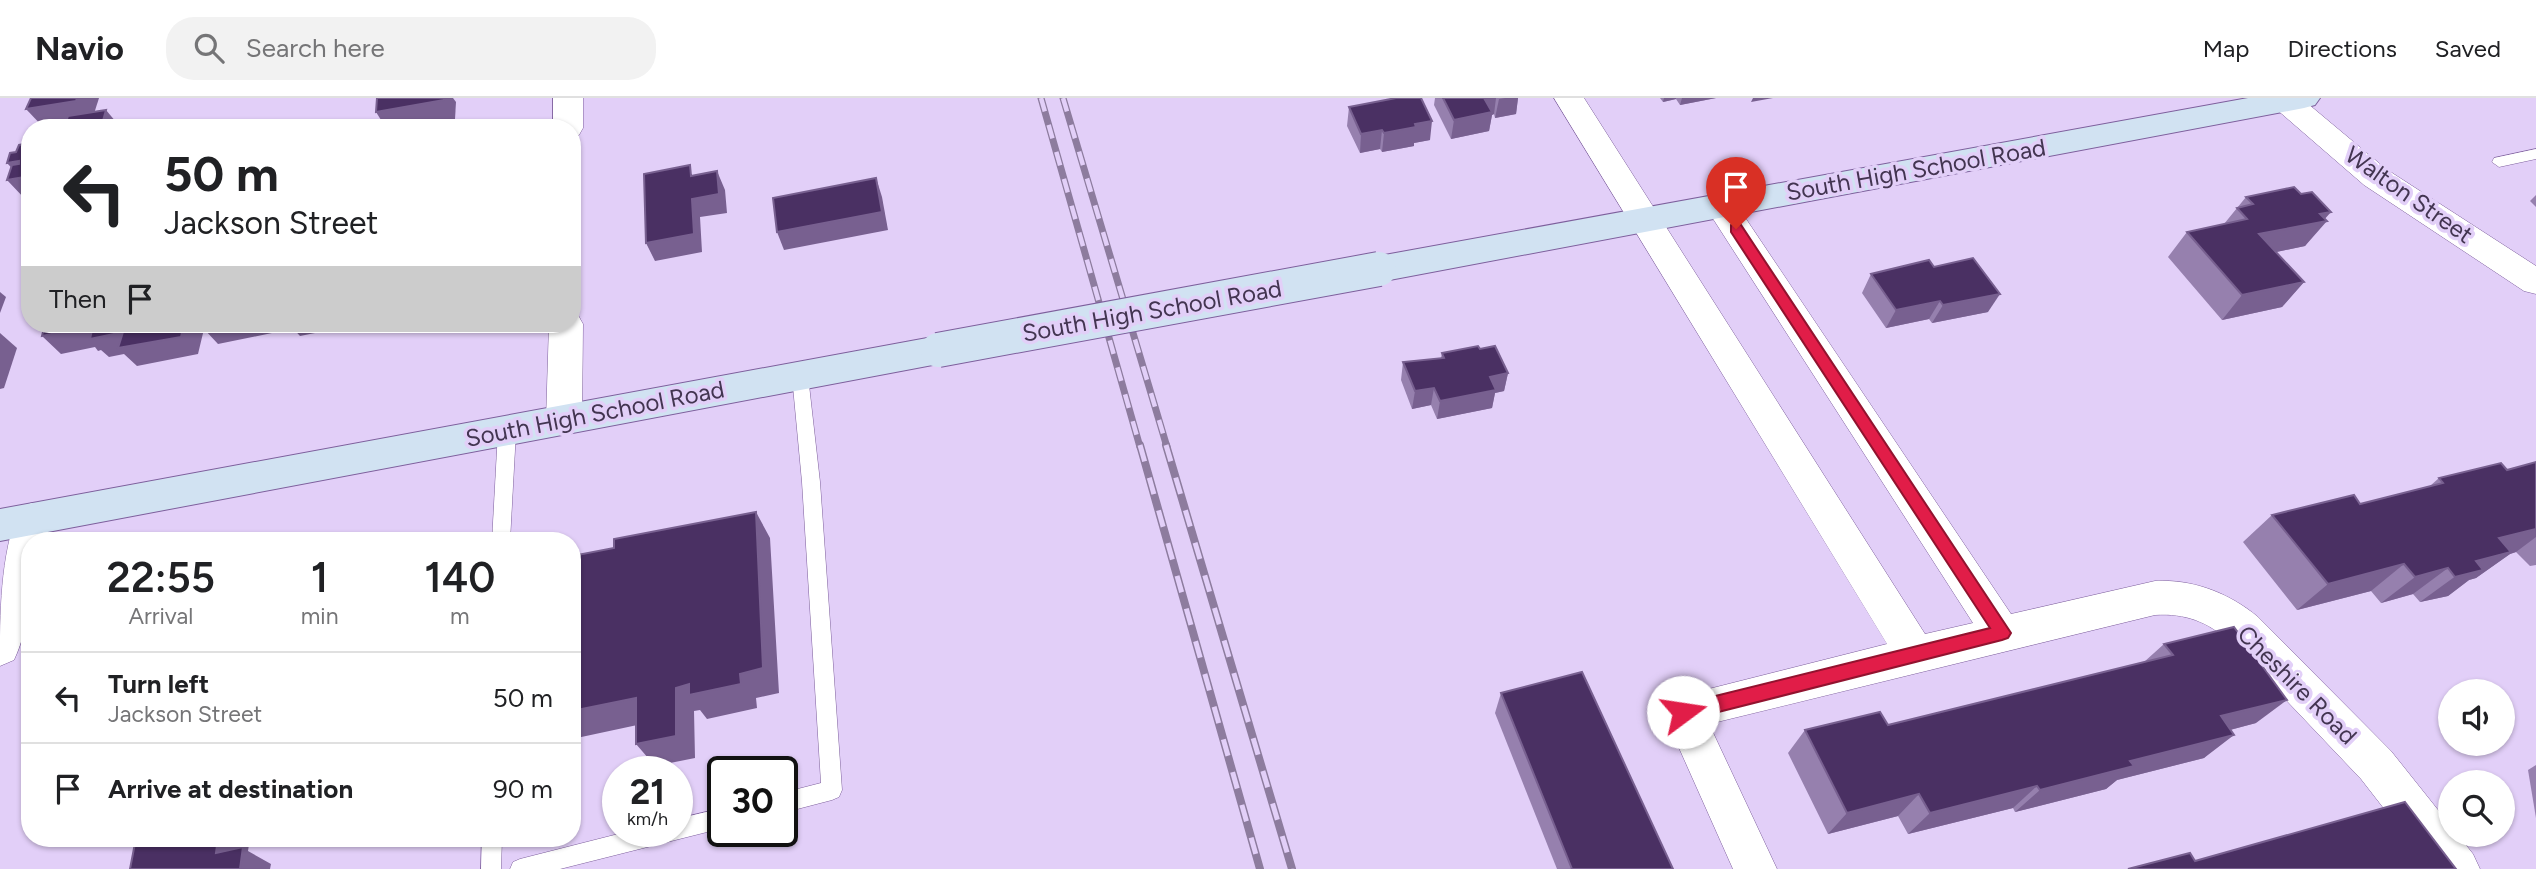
<!DOCTYPE html>
<html lang="en">
<head>
<meta charset="utf-8">
<style>
	:root { --surface:#fff; --page:#f2f2f2; --text:#202124; --muted:#757577; --line:#e0e0e0 }
	body { margin:0; font-family:Figtree,sans-serif; background:var(--page); color:var(--text); height:100vh; display:flex; flex-direction:column; font-size:26px; white-space:nowrap }
	* { box-sizing:border-box; margin:0 }
	p { font-size:23px; color:var(--muted) }
	.icon { flex:none; width:38px; height:38px; fill:none; stroke:currentColor; stroke-width:2; stroke-linecap:round; stroke-linejoin:round }
	.map { position:relative; flex:1; overflow:hidden }
	.sheet { position:absolute; left:21px; top:434px; width:560px; height:315px; display:flex; flex-direction:column; background:var(--surface); border-radius:28px; box-shadow:0 2px 5px #0004 }
	.sheet>* { flex:none }
	.banner { position:absolute; left:21px; top:21px; width:560px; height:214px; border-radius:28px; box-shadow:0 2px 5px #0004; background:#fff; color:var(--text); overflow:hidden }
	.buttons { position:absolute; left:2438px; top:581px; display:grid; gap:14px }
	.buttons a { display:grid; place-items:center; width:77px; height:77px; border-radius:50%; background:var(--surface); box-shadow:0 2px 5px #0004; font-size:35px }
	.speed { position:absolute; left:602px; top:658px; display:flex; gap:14px; font-size:35px; font-weight:700; text-align:center }
	.speed>* { display:grid; place-content:center; width:91px; height:91px; border-radius:50%; background:var(--surface); box-shadow:0 2px 5px #0004; line-height:1 }
	.speed small { font-size:18px; font-weight:400 }
	.speed .limit { border:4px solid #111; border-radius:10px; background:#fff; color:#111 }
	.pin { position:absolute; display:grid; place-items:center; width:60px; height:60px; color:#fff; margin:-72px -30px; border-radius:50% 50% 50% 0; rotate:-45deg; box-shadow:0 0 7px #0007 }
	.pin .icon { rotate:45deg }
	.me { position:absolute; width:77px; margin:-38px; rotate:76deg; stroke-linejoin:round; filter:drop-shadow(0 0 5px #0008) }
	.turn { display:flex; align-items:center; gap:24px; height:147px; padding:0 28px; font-size:32px }
	.turn .icon { width:91px; height:91px; stroke-width:2.5 }
	.turn b { display:block; font-size:49px; line-height:60px }
	.then { display:flex; align-items:center; height:66px; padding:0 28px; background:#0003; gap:14px; font-size:26px }
	.eta { display:flex; justify-content:space-evenly; align-items:center; height:119px; text-align:center }
	.eta b { font-size:42px; font-weight:600; line-height:49px }
	ul { padding:0; list-style:none }
	li { display:flex; align-items:center; gap:21px; height:91px; padding:0 28px; border-top:2px solid var(--line) }
	li div { flex:1 }
	li b { display:block; font-size:26px }
	li em { font-style:normal }
	header { display:flex; align-items:center; gap:42px; box-sizing:border-box; height:98px; padding:0 35px; background:var(--surface); border-bottom:2px solid var(--line) }
	header strong { font-size:33px }
	nav { display:flex; gap:38px; margin-inline-start:auto; font-size:24px }
	.search { width:490px; height:63px; background:var(--page); display:flex; align-items:center; gap:18px; box-sizing:border-box; padding:0 24px; border-radius:28px; color:var(--muted); font-size:26px }
	.map>svg:first-child { display:block }
	.lines { fill:none; stroke-linecap:round; stroke-linejoin:round }
	.lane-casing { stroke:#7d5f9c; stroke-width:1 }
	.street-casing { stroke:#7d5f9c; stroke-width:1 }
	.secondary-casing { stroke:#7d5f9c; stroke-width:2 }
	.lane { fill:#fff; fill-rule:evenodd }
	.street { fill:#fff; fill-rule:evenodd }
	.secondary { fill:#d1e2f2; fill-rule:evenodd }
	.rail-far1-casing { stroke:#8d7c9e; stroke-width:7 }
	.rail-casing { stroke:#8d7c9e; stroke-width:8 }
	.rail-far1 { stroke:#e2cff8; stroke-width:4.5; stroke-dasharray:14; stroke-linecap:butt }
	.rail { stroke:#e2cff8; stroke-width:5; stroke-dasharray:17; stroke-linecap:butt }
	.secondary-bridge-casing { stroke:#7d5f9c; stroke-width:36; stroke-linecap:butt }
	.secondary-bridge { stroke:#d1e2f2; stroke-width:34 }
	.wall { fill:#9680ae }
	.shaded-wall { fill:#786090 }
	.building { fill:#4a3063; stroke:#786090; stroke-width:2 }
	.route { fill:#e11d48; stroke:#92132f; stroke-width:2 }
	.labels { text-anchor:middle; stroke-width:7; stroke-linejoin:round; paint-order:stroke }
	.street-label { font-size:24px; fill:#433551; stroke:#e2cff8 }
</style>
</head>
<body>
<header>
<strong>Navio</strong>
<div class="search"><svg class="icon" aria-label="search" viewBox="0 0 24 24"><circle cx="10" cy="10" r="6"/><path d="M15 15l6 6"/></svg>Search here</div>
<nav><a>Map</a><a>Directions</a><a>Saved</a></nav>
</header>
<div class="map">
<svg width="2536" height="771" viewBox="0 0 2536 771">
	<rect width="100%" height="100%" fill="#e2cff8"/>
	<g class="lines">
		<!-- lane casing -->
		<g class="lane-casing">
			<g id="lane">
				<polygon points="2536,51 2536,61 2499,69 2492,64 2494,60"/>
				<polygon points="800,272 806,273 808,278 820,384 842,692 839,699 832,702 782,715 782,695 821,685 802,384 792,278 794,273"/>
				<polygon points="507,326 513,328 516,333 510,443 492,443 498,333 501,328"/>
				<polygon points="723,710 723,730 560,771 510,771 513,764 520,761 630,733 677,733 677,721"/>
				<polygon points="482,740 502,740 501,771 481,771"/>
			</g>
		</g>
		<!-- street casing -->
		<g class="street-casing">
			<g id="street">
				<polygon points="553,0 583,0 583,30 579,37 572,39 572,30 553,30"/>
				<path d="M1554 0H1584L1925 536 1973 525 1710 116 1705 108 1710 100 1721 97 1732 100 2011 516 2155 483C2193 481 2229 495 2258 519L2391 653 2450 727V737H2458L2473 756 2480 771H2431L2361 681 2230 543C2207 524 2186 515 2155 517L1709 626 1777 771H1733L1663 614 1669 601 1887 546Z"/>
				<polygon points="2273,0 2301,0 2386,71 2536,168 2536,196 2524,193 2364,87 2275,10 2271,3"/>
				<polygon points="572,215 578,217 583,226 582,322 577,332 564,336 551,332 546,322 549,226 572,226"/>
				<path d="M32 405 45 410 51 421 46 443H30C30 484 32 524 14 562L0 568C0 515 0 459 19 410Z"/>
			</g>
		</g>
		<!-- secondary casing -->
		<g class="secondary-casing">
			<g id="secondary">
				<polygon points="2248,0 2320,0 2315,7 2304,10 1379,184 1367,180 1362,171 1367,162 1379,158"/>
				<polygon points="938,238 951,242 956,252 951,262 938,266 0,443 0,411"/>
			</g>
		</g>
		<!-- lane -->
		<use href="#lane" class="lane"/>
		<!-- street -->
		<use href="#street" class="street"/>
		<!-- secondary -->
		<use href="#secondary" class="secondary"/>
		<!-- rail-far1 casing -->
		<g class="rail-far1-casing">
			<g id="rail-far1">
				<polyline points="1041,0 1140,349"/>
				<polyline points="1063,0 1167,349"/>
			</g>
		</g>
		<!-- rail casing -->
		<g class="rail-casing">
			<g id="rail">
				<polyline points="1140,347 1260,771"/>
				<polyline points="1166,347 1292,771"/>
			</g>
		</g>
		<!-- rail-far1 -->
		<use href="#rail-far1" class="rail-far1"/>
		<!-- rail -->
		<use href="#rail" class="rail"/>
		<!-- secondary-bridge casing -->
		<g class="secondary-bridge-casing">
			<polyline id="secondary-bridge" points="938,252 1379,171"/>
		</g>
		<!-- secondary-bridge -->
		<use href="#secondary-bridge" class="secondary-bridge"/>
	</g>
	<!-- wall -->
	<g class="wall">
		<polygon points="1435,0 1518,0 1516,16 1495,20 1494,16 1492,17 1489,33 1451,41 1434,7"/>
		<polygon points="1660,0 1716,0 1680,7 1676,1 1663,4"/>
		<polygon points="1349,9 1430,42 1414,45 1414,48 1382,54 1380,51 1360,55 1347,28"/>
		<polygon points="2536,97 2536,109 2530,103"/>
		<polygon points="2246,99 2325,121 2305,148 2276,154 2304,184 2282,209 2222,222 2168,159 2187,134 2224,126"/>
		<polygon points="1934,169 1988,214 1932,225 1929,221 1886,230 1862,195 1871,176"/>
		<polygon points="1480,251 1508,275 1504,293 1495,295 1492,310 1437,321 1431,307 1412,311 1401,282 1403,264 1441,260 1442,255"/>
		<polygon points="2536,364 2536,467 2530,468 2516,454 2510,456 2476,480 2469,482 2448,498 2420,504 2413,496 2381,505 2371,493 2297,512 2243,444 2272,417 2360,406 2430,388 2439,380 2507,372"/>
		<polygon points="2164,546 2256,625 2230,632 2204,660 2117,682 2106,691 2015,714 2013,710 1908,736 1898,718 1828,736 1788,655 1805,632 1888,627 2144,564"/>
		<polygon points="1501,595 1673,771 1557,771 1495,615"/>
		<polygon points="2536,667 2536,720 2528,672"/>
	</g>
	<!-- shaded-wall -->
	<g class="shaded-wall">
		<polygon points="77,0 99,0 92,22 44,30 26,11"/>
		<polygon points="444,0 453,0 456,4 455,21 407,30 386,30 376,14"/>
		<polygon points="1484,0 1496,0 1494,16 1492,17 1489,33 1451,41 1454,22"/>
		<polygon points="1505,0 1518,0 1516,16 1495,20 1499,1"/>
		<polygon points="1664,0 1676,0 1676,1 1663,4"/>
		<polygon points="1682,0 1716,0 1680,7"/>
		<polygon points="1753,0 1773,0 1751,4"/>
		<polygon points="106,12 121,30 101,30"/>
		<polygon points="1432,23 1430,42 1414,45 1414,48 1382,54 1384,35 1415,26"/>
		<polygon points="1382,32 1380,51 1360,55 1361,36"/>
		<polygon points="19,63 30,74 30,100 25,101 7,82 21,80 7,65"/>
		<polygon points="717,73 725,92 727,115 700,119 702,154 655,163 646,145"/>
		<polygon points="876,80 882,99 888,132 784,152 777,134"/>
		<polygon points="2331,114 2323,123 2327,123 2305,148 2239,162 2259,136 2320,116"/>
		<polygon points="2304,184 2282,209 2222,222 2242,197"/>
		<polygon points="0,194 6,199 0,215"/>
		<polygon points="2000,196 1988,214 1932,225 1943,207"/>
		<polygon points="1940,203 1929,221 1886,230 1896,212"/>
		<polygon points="184,226 350,226 350,228 300,238 290,227 273,230 272,235 218,246 204,231 198,256 137,268 124,256 109,259 101,252 98,253 95,249 61,256 42,238 80,230 123,234"/>
		<polygon points="0,235 17,250 4,290 0,291"/>
		<polygon points="1508,275 1504,293 1495,295 1492,310 1437,321 1440,303 1490,279"/>
		<polygon points="1434,290 1431,307 1412,311 1415,293"/>
		<polygon points="756,414 770,440 779,595 756,600 757,610 707,621 700,612 694,613 695,660 655,668 636,646 676,590"/>
		<polygon points="2536,431 2536,439 2516,454 2510,456 2476,480 2469,482 2448,498 2420,504 2475,464 2499,440"/>
		<polygon points="2404,466 2371,493 2297,512 2328,486"/>
		<polygon points="2448,470 2413,496 2381,505 2415,479"/>
		<polygon points="636,600 656,623 572,641 572,613"/>
		<polygon points="2287,602 2256,625 2192,642 2221,618"/>
		<polygon points="2234,637 2204,660 2117,682 2106,691 2015,714 2040,692 2130,663"/>
		<polygon points="2037,688 2013,710 1908,736 1930,715"/>
		<polygon points="1919,696 1898,718 1828,736 1847,715"/>
		<polygon points="218,740 250,740 248,753 271,766 270,771 240,771 216,755"/>
	</g>
	<!-- building -->
	<g class="building">
		<polygon points="31,0 77,0 76,3 26,11"/>
		<polygon points="377,0 444,0 444,2 376,14"/>
		<polygon points="1396,0 1421,0 1432,23 1415,26 1416,29 1384,35 1382,32 1361,36 1349,9"/>
		<polygon points="1443,0 1484,0 1492,14 1454,22"/>
		<polygon points="106,12 101,30 64,30 68,18"/>
		<polygon points="30,45 30,78 7,82 12,67 19,66 19,63 7,65 10,55 16,54 19,47"/>
		<polygon points="690,67 691,78 717,73 719,96 692,101 694,136 646,145 644,76"/>
		<polygon points="876,80 882,114 777,134 773,100"/>
		<polygon points="2294,89 2301,96 2312,94 2331,114 2320,116 2327,123 2259,136 2304,184 2242,197 2187,134 2247,121 2237,110 2253,106 2246,99"/>
		<polygon points="1973,160 2000,196 1943,207 1940,203 1896,212 1871,176 1929,162 1934,169"/>
		<polygon points="45,226 184,226 181,239 118,250 123,234 90,241 92,232 79,235 80,230 42,238"/>
		<polygon points="1478,248 1480,251 1495,248 1508,275 1490,279 1496,292 1440,303 1434,290 1415,293 1403,264 1444,260 1442,255"/>
		<polygon points="2536,364 2536,431 2499,440 2511,454 2476,463 2483,472 2455,479 2448,470 2415,479 2404,466 2328,486 2272,417 2354,397 2360,406 2443,385 2439,380 2501,365 2507,372"/>
		<polygon points="756,414 763,570 740,576 741,586 689,597 689,586 676,590 676,638 636,646 636,600 572,613 572,458 614,450 614,441"/>
		<polygon points="2234,529 2287,602 2221,618 2234,637 2130,663 2134,668 2040,692 2037,688 1930,715 1919,696 1847,715 1805,632 1880,614 1888,627 2173,557 2164,546"/>
		<polygon points="1582,574 1673,771 1572,771 1501,595"/>
		<polygon points="2405,704 2456,771 2128,771 2190,755 2195,763"/>
		<polygon points="136,740 218,740 216,755 243,749 240,771 130,771"/>
	</g>
	<!-- route -->
	<polygon class="route" points="1736,126 1741,127 2011,535 2008,540 2002,542 1683,623 1677,620 1674,614 1677,609 1683,606 1990,530 1731,134 1731,127"/>
	<g class="labels">
		<!-- street labels -->
		<g class="street-label">
			<text transform="translate(1916 72) rotate(-10)" y="8">South High School Road</text>
			<text transform="translate(2409 97) rotate(35)" y="8">Walton Street</text>
			<text transform="translate(1152 213) rotate(-10)" y="8">South High School Road</text>
			<text transform="translate(595 316) rotate(-11)" y="8">South High School Road</text>
			<text transform="translate(2297 587) rotate(45)" y="8">Cheshire Road</text>
		</g>
	</g>
</svg>
<div class="buttons">
<a><svg class="icon" aria-label="sound" viewBox="0 0 24 24"><path d="M4 9h4l5-4v14l-5-4H4zM17 9q2 3 0 6"/></svg></a>
<a><svg class="icon" aria-label="search" viewBox="0 0 24 24"><circle cx="10" cy="10" r="6"/><path d="M15 15l6 6"/></svg></a>
</div>
<div class="speed"><div>21<small>km/h</small></div><div class="limit">30</div></div>
<div class="pin" style="left:1736px;top:131px;background:#d93025"><svg class="icon" aria-label="arrive" viewBox="0 0 24 24"><path d="M6 21V4h12l-3 4 3 4H6"/></svg></div>
<svg class="me" style="left:1683px;top:614px" viewBox="-20 -20 40 40"><circle r="19" fill="#fff"/><path d="M0-13L10 11 0 6-10 11z" fill="#e11d48"/></svg>
<div class="banner">
<div class="turn"><svg class="icon" aria-label="left" viewBox="0 0 24 24"><path d="M17 20v-9H6M10 6l-5 5 5 5"/></svg><div><b>50 m</b>Jackson Street</div></div>
<div class="then">Then<svg class="icon" aria-label="arrive" viewBox="0 0 24 24"><path d="M6 21V4h12l-3 4 3 4H6"/></svg></div>
</div>
<section class="sheet">
<div class="eta">
<div><b>22:55</b><p>Arrival</p></div>
<div><b>1</b><p>min</p></div>
<div><b>140</b><p>m</p></div>
</div>
<ul>
<li><svg class="icon" aria-label="left" viewBox="0 0 24 24"><path d="M17 20v-9H6M10 6l-5 5 5 5"/></svg><div><b>Turn left</b><p>Jackson Street</p></div><em>50 m</em></li>
<li><svg class="icon" aria-label="arrive" viewBox="0 0 24 24"><path d="M6 21V4h12l-3 4 3 4H6"/></svg><div><b>Arrive at destination</b></div><em>90 m</em></li>
</ul>
</section>
</div>
</body>
</html>
